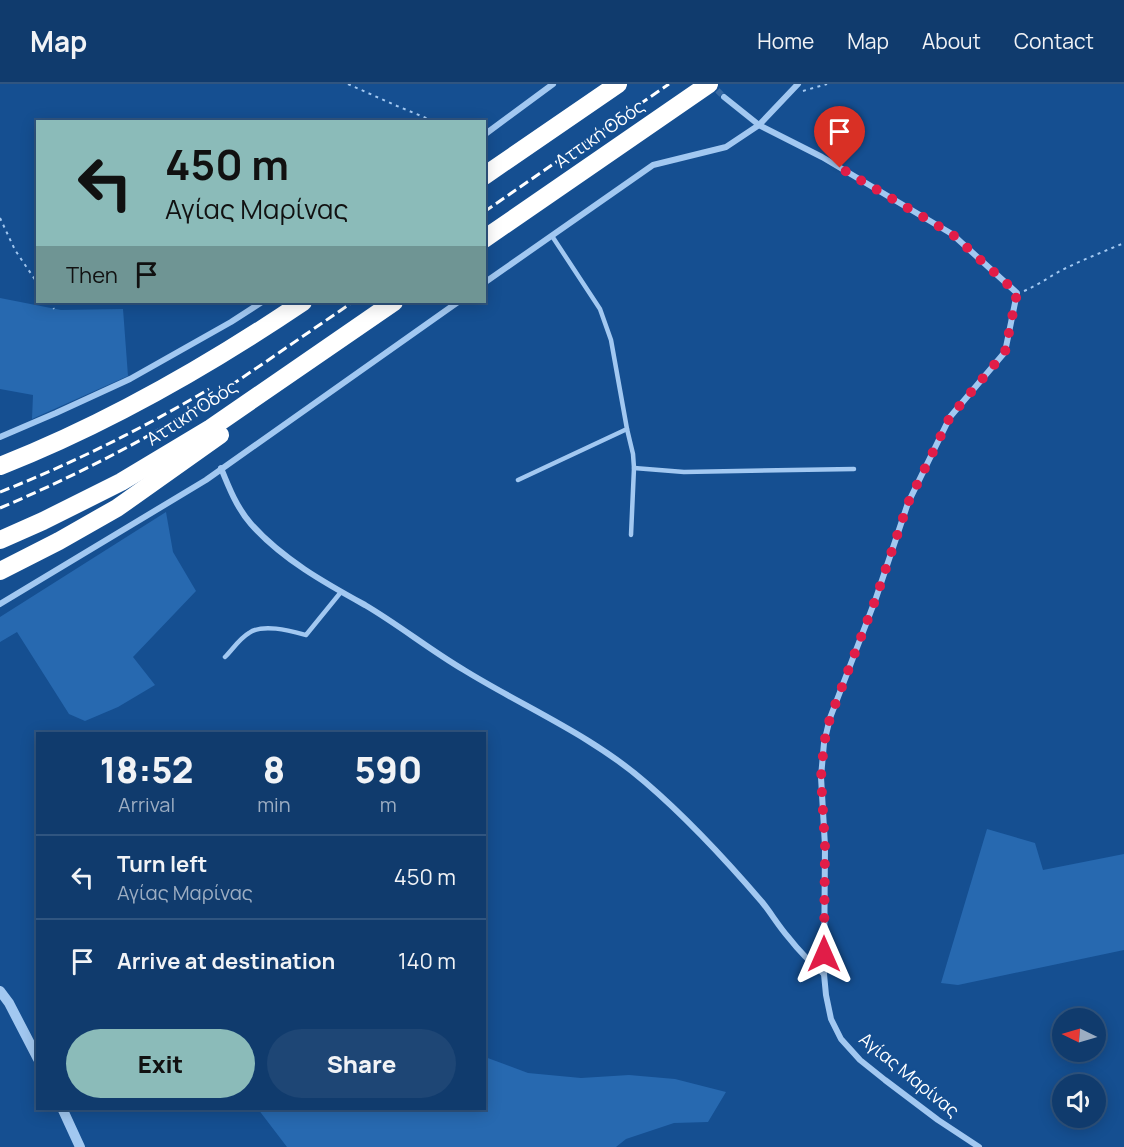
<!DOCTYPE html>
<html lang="en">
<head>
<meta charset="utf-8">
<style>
	:root { --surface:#103b6d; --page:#1e4675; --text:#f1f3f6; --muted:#9cadc2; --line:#305580; --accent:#8bbbb9 }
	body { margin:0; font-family:Manrope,sans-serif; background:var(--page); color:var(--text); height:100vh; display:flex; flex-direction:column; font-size:22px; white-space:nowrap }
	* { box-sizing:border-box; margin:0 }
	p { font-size:20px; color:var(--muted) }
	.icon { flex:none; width:33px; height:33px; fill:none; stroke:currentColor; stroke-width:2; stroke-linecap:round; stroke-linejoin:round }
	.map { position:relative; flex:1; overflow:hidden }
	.side { position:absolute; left:36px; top:648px; width:450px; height:378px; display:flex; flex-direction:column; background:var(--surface); border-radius:0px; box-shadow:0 3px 15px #0003,0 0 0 2px var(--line) }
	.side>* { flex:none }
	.top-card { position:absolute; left:36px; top:36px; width:450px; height:183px; border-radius:0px; box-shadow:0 3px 15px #0003,0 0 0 2px var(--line); background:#8bbbb9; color:#111; overflow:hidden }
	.needle { width:39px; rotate:275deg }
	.buttons { position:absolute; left:1052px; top:924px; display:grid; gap:12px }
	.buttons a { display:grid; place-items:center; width:54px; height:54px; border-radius:50%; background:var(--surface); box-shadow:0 3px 15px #0003,0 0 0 2px var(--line); font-size:30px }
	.pin { position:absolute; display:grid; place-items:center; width:51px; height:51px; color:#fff; margin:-62px -26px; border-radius:50% 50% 50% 0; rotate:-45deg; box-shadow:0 0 6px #0007 }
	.pin .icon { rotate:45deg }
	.me { position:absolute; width:66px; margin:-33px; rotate:0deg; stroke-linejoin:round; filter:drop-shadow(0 0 4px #0008) }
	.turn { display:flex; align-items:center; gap:21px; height:126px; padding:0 30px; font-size:27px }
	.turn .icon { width:78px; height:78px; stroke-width:2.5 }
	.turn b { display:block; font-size:42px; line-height:51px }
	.then { display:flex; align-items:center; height:57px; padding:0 30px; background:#0003; gap:12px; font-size:22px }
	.eta { display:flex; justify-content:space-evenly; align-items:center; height:102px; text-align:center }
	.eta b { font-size:36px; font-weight:800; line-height:42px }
	.action { display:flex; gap:12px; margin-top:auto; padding:12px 30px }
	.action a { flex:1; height:69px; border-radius:36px; background:var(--accent); color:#111; font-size:24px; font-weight:800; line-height:69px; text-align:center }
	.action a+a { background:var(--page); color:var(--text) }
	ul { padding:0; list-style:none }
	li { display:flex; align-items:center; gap:18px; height:84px; padding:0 30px; border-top:2px solid var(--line) }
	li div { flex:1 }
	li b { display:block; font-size:22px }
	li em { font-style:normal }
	header { display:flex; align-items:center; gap:36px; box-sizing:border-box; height:84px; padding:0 30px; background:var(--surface); border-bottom:2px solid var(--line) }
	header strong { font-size:28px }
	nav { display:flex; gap:33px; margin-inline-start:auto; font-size:21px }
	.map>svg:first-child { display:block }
	.green { fill:#2769b0 }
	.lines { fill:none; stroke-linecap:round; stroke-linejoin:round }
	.minor-tunnel { stroke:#3869a2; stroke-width:6; stroke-dasharray:6 3; stroke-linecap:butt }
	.path { stroke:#a2c8f1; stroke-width:2; stroke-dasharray:3 4.5; stroke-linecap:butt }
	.service { stroke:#a2c8f1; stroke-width:4.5 }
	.minor { stroke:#a2c8f1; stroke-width:6 }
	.tertiary { stroke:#a2c8f1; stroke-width:10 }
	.motorway { stroke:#fff; stroke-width:18 }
	.rail { stroke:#fff; stroke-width:3; stroke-dasharray:10 4.5; stroke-linecap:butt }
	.route { stroke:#e11d48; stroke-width:10; stroke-dasharray:0 18 }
	.labels { text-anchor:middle; stroke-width:4.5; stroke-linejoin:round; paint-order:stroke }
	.street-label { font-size:18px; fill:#fff; stroke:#154f91 }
</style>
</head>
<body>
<header>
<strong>Map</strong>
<nav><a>Home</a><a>Map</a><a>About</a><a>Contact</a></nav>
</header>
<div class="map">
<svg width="1124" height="1063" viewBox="0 0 1124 1063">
	<rect width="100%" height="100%" fill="#154f91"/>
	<!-- green -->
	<g class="green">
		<polygon points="0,214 61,226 123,225 128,292 32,335 33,311 0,305"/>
		<polygon points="166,428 173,468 196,507 133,573 155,601 118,623 85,637 69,630 17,548 0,558 0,533"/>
		<polygon points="987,745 1035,759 1043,786 1124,770 1124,866 958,901 941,899"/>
		<polygon points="485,973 528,989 581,994 629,991 675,995 726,1008 708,1038 674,1039 626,1055 616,1063 287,1063 258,1025 484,1024"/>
	</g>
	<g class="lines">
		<!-- minor-tunnel -->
		<polyline class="minor-tunnel" points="711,0 724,13"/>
		<!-- path -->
		<g class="path">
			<polyline points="348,0 397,22 436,38"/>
			<polyline points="803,7 827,0"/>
			<polyline points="0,134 15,166 38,200"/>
			<path d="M1024 207C1038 201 1049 193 1062 186 1082 176 1103 168 1124 159"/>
			<polyline points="49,218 54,225"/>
		</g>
		<!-- service -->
		<g class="service">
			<polyline points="627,345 633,370 634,384 631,451"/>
			<polyline points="634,384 684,388 854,385"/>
			<polyline points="518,396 627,345 611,256 600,225 552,152"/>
			<path d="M225 573C232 566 240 554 249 549 263 539 291 547 306 551L341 508"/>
		</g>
		<!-- minor -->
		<g class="minor">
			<polyline points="724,13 759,41 822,73 952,150 1017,209 1005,268 950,333 908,419 876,514 830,634 824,659 821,693 825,762 824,890 826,911 831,935 841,955 860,976 885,996 938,1036 979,1063"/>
			<polyline points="484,51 553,0"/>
			<polyline points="484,199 653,81 726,63 759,41 798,0"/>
			<polyline points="0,353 56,329 130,295 231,238 262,218"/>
			<path d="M221 384C229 404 237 424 251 440 282 475 325 499 365 521 399 541 430 566 464 586 524 623 591 651 645 698 687 734 726 776 762 818 771 829 779 843 789 854 799 867 811 879 824 890"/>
			<polyline points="0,520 206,396 458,218"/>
		</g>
		<!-- tertiary -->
		<g class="tertiary">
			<polyline points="0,907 9,919 38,975"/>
			<polyline points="62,1024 80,1063"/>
		</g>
		<!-- motorway -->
		<g class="motorway">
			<polyline points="484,92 618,0"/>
			<polyline points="484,155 709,0"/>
			<path d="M0 382C107 340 208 282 303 218"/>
			<polyline points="0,456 43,437 121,398 211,344 394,218"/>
			<polyline points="0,487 59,457 117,424 220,351"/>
		</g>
		<!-- rail -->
		<g class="rail">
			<polyline points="484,128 669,0"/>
			<path d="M0 408C73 379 142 345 209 305"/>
			<path d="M0 424C61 398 122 368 179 334 239 298 295 257 353 218"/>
		</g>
	</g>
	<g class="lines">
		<!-- route -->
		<polyline class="route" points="824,870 825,762 821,693 824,659 830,634 876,514 908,419 950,333 1005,268 1017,209 952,150 840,84"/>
	</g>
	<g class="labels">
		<!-- street labels -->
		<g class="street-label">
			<text transform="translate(600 50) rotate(-35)" y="6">Αττική Οδός</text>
			<text transform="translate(192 329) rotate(-33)" y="6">Αττική Οδός</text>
			<text transform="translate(909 991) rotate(39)" y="6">Αγίας Μαρίνας</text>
		</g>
	</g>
</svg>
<div class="buttons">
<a><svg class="needle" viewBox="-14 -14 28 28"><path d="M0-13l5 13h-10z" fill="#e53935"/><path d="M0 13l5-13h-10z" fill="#9cadc2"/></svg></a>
<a><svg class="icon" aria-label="sound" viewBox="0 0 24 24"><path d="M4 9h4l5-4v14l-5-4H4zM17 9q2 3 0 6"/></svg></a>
</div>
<div class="pin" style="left:840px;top:84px;background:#d93025"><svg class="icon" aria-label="arrive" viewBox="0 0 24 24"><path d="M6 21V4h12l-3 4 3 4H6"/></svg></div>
<svg class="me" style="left:824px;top:870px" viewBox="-20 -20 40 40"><path d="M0-17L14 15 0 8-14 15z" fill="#e11d48" stroke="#fff" stroke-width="4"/></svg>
<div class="top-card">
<div class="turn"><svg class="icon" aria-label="left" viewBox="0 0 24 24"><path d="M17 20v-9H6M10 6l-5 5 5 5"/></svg><div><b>450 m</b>Αγίας Μαρίνας</div></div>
<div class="then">Then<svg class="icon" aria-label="arrive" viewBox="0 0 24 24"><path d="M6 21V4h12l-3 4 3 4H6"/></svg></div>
</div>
<section class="side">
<div class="eta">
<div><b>18:52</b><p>Arrival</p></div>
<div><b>8</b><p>min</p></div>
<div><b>590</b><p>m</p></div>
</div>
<ul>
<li><svg class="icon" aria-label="left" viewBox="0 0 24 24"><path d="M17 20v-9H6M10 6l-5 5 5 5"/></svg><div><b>Turn left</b><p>Αγίας Μαρίνας</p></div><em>450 m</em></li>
<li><svg class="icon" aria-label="arrive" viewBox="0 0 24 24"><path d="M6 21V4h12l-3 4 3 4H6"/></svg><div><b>Arrive at destination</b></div><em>140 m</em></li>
</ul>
<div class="action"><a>Exit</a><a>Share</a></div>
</section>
</div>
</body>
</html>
